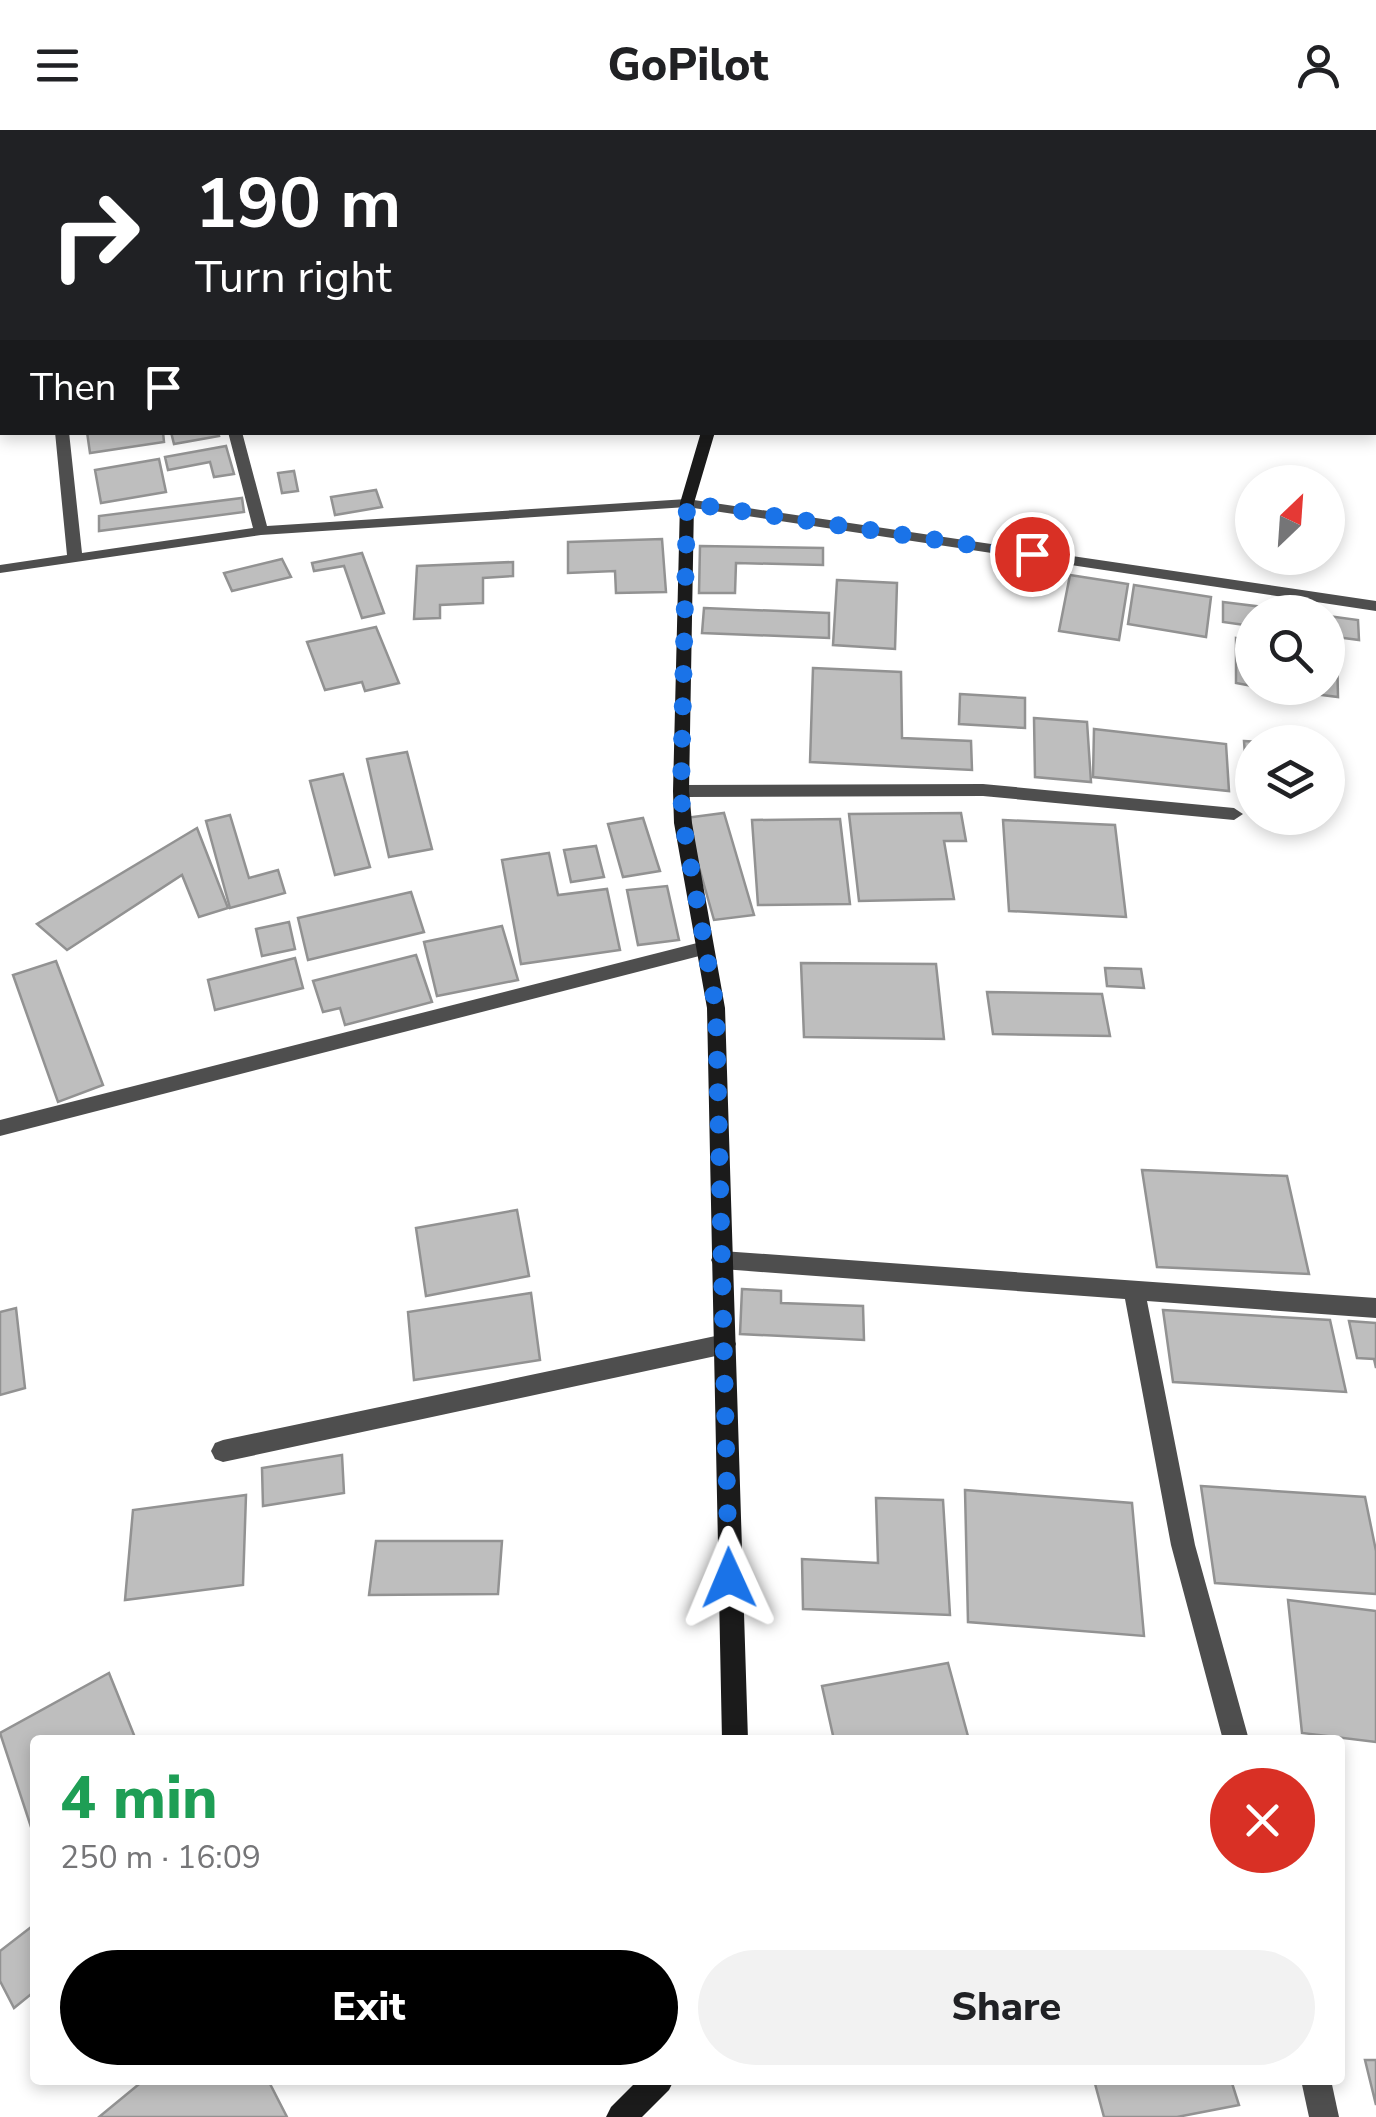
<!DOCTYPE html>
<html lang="en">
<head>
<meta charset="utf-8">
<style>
	:root { --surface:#fff; --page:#f2f2f2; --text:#202124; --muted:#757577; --accent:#000 }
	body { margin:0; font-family:"Nunito Sans",sans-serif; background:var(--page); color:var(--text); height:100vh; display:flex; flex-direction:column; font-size:38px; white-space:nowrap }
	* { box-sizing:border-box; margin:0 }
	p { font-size:32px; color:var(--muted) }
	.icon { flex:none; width:55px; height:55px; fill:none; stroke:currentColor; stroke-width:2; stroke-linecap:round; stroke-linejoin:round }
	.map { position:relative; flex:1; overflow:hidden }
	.details { position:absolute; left:30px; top:1605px; width:1315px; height:350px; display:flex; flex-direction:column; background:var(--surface); border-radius:10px; box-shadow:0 5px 15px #0003 }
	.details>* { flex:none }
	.hud { position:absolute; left:0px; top:0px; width:1378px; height:305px; box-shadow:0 5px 15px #0003; background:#202124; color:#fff; overflow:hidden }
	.needle { width:65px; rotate:25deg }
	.tools { position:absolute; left:1235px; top:335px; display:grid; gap:20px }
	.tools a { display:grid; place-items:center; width:110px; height:110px; border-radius:50%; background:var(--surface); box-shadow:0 5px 15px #0003; font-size:50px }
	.pin { position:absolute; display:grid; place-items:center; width:85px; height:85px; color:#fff; margin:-42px; border:5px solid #fff; border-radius:50%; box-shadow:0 2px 10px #0007 }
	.me { position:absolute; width:110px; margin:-55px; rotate:359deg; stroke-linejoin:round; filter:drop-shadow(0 0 8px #0008) }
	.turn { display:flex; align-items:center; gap:35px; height:210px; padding:0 30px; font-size:45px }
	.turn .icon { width:130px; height:130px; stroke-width:2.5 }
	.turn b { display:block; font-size:70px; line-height:85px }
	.then { display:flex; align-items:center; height:95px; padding:0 30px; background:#0003; gap:20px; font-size:38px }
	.round { display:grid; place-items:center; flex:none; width:105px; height:105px; border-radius:52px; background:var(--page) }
	.summary { display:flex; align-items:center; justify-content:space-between; height:170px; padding:0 30px }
	h1 { font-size:60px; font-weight:800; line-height:75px; color:#1e9e55 }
	.primary-button { display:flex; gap:20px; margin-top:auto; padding:20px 30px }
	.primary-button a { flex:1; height:115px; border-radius:60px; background:var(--accent); color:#fff; font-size:40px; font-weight:800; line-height:115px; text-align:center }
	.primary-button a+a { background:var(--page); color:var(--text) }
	header { display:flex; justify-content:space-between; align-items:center; height:130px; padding:0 30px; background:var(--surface); font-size:45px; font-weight:800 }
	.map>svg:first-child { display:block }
	.building { fill:#bebebe; stroke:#929292; stroke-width:2.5 }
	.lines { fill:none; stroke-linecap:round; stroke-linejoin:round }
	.street { fill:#4e4e4e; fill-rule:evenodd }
	.secondary { fill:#1b1b1b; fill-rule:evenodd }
	.route { stroke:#1a73e8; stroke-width:18; stroke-dasharray:0 32.4 }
</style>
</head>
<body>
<header><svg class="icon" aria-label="menu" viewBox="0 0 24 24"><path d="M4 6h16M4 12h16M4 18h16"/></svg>GoPilot<svg class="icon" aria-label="person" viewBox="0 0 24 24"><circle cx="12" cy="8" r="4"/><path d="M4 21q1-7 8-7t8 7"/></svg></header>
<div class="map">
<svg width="1376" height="1987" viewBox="0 0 1376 1987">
	<rect width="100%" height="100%" fill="#fff"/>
	<!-- building -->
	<g class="building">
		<polygon points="87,302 163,302 164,312 90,323"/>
		<polygon points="171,302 218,302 219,306 174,314"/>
		<polygon points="226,316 234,344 214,347 210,332 168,340 165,327"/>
		<polygon points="159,329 166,362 101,373 95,340"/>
		<polygon points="294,341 298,361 282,363 278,343"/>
		<polygon points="376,360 382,377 335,385 331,367"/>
		<polygon points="242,368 244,382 99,401 99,386"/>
		<polygon points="662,409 666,462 616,463 615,441 568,443 568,412"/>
		<polygon points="700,416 823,418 823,435 736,433 735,463 699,463"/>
		<polygon points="362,423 384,483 362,488 344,436 314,441 312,433"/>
		<polygon points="282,429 291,447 232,461 224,443"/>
		<polygon points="513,432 513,446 483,448 483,473 440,475 440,488 414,489 417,436"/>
		<polygon points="1070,445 1128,454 1119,510 1059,501"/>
		<polygon points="837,450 897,453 895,519 833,515"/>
		<polygon points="1134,455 1211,467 1206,507 1128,494"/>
		<polygon points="1223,472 1303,482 1252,482 1252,496 1223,492"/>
		<polygon points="704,478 829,483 829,508 702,503"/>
		<polygon points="1328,486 1358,490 1359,510 1328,506"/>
		<polygon points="376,497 399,553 365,561 362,552 325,560 307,512"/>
		<polygon points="1236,508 1252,510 1252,556 1236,553"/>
		<polygon points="1328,520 1337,521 1338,567 1266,558 1328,558"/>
		<polygon points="813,538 901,542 902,608 971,611 972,640 810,632"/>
		<polygon points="960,564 1025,568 1025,598 959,594"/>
		<polygon points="1034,588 1087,592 1091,652 1035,647"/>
		<polygon points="1094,599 1226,614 1229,661 1093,647"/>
		<polygon points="1244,611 1260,612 1252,612 1252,668 1248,667"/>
		<polygon points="407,622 432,719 389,727 367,629"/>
		<polygon points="343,644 370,737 335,745 310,651"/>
		<polygon points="724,683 754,785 714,790 685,688"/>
		<polygon points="961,683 966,711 944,711 954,769 859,771 849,684"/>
		<polygon points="230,685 249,748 278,740 285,763 230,778 206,691"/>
		<polygon points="643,688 660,741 623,747 608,694"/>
		<polygon points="840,689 850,774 758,775 752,690"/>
		<polygon points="1003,690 1115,695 1126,787 1009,781"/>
		<polygon points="197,698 228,778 199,787 182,745 67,820 37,794"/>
		<polygon points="596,716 604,747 571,752 564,720"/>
		<polygon points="549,723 558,765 607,759 620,820 521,834 502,730"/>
		<polygon points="667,756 679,810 638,815 627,760"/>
		<polygon points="411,762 424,802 308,830 298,788"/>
		<polygon points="289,792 295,819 262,826 256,799"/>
		<polygon points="502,796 518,850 437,866 424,812"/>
		<polygon points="416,825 432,872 345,895 340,878 323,882 313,851"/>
		<polygon points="295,828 303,858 215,880 208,850"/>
		<polygon points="56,831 103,955 58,972 13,845"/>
		<polygon points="801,833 936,834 944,909 804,907"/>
		<polygon points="1105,838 1141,839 1144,858 1107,856"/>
		<polygon points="987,862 1102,864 1110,906 993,904"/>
		<polygon points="1142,1040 1287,1046 1309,1144 1157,1137"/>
		<polygon points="517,1080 529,1146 426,1166 416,1098"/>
		<polygon points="742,1159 781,1161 781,1173 863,1176 864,1210 740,1204"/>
		<polygon points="531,1163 540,1230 414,1250 408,1182"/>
		<polygon points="16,1178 25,1258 0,1265 0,1182"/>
		<polygon points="1163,1180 1330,1190 1346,1262 1173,1252"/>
		<polygon points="1349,1191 1376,1193 1376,1238 1374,1229 1357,1228"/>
		<polygon points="342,1325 344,1363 263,1376 262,1338"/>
		<polygon points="1201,1356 1365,1367 1376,1421 1376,1464 1215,1453"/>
		<polygon points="965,1360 1132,1373 1144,1506 968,1492"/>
		<polygon points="246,1365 243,1455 125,1470 133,1380"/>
		<polygon points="876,1368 943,1370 950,1485 803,1479 802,1429 878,1433"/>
		<polygon points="376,1411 502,1411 498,1464 369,1465"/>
		<polygon points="1288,1470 1376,1481 1376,1612 1302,1603"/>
		<polygon points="948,1533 969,1610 834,1610 822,1556"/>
		<polygon points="109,1543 136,1610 35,1610 35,1709 0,1603"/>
		<polygon points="35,1794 35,1861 14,1878 0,1851 0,1821"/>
		<polygon points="1365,1930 1376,1930 1376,1975"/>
		<polygon points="144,1950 268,1950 287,1987 99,1987"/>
		<polygon points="1094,1950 1231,1950 1239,1975 1177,1987 1104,1987"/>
	</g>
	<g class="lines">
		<!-- street -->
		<g class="street">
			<polygon points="810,0 949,0 950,2 812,2"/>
			<polygon points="55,302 69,302 82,423 253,398 228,302 242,302 267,396 687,369 1376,471 1376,481 687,377 261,405 0,443 0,435 67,425"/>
			<polygon points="983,654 1234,678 1243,684 1234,690 983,666 681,667 673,661 681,655"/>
			<polygon points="705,811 714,818 711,823 0,1006 0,990"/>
			<polygon points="722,1121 1376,1168 1376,1188 1147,1171 1195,1415 1249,1610 1223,1610 1171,1415 1125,1169 722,1139 714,1136 711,1130 714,1124"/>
			<polygon points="725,1204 733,1207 736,1214 733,1221 725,1224 223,1332 215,1329 211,1321 215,1313 223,1310"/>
			<polygon points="1301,1950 1331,1950 1339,1987 1309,1987"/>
		</g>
		<!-- secondary -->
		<g class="secondary">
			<polygon points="701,302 715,302 694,373 689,661 692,693 725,878 748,1610 722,1610 707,878 674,693 673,661 680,373"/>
			<polygon points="638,1950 674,1950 669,1960 642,1987 606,1987 611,1977"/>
		</g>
	</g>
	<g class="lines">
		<!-- route -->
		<polyline class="route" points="729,1448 716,878 683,693 681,662 687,373 1032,424"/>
	</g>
</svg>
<div class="tools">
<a><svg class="needle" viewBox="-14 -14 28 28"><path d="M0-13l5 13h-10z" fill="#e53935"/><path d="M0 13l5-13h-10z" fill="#757577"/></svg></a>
<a><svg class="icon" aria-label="search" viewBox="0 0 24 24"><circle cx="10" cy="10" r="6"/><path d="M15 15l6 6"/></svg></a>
<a><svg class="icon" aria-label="layers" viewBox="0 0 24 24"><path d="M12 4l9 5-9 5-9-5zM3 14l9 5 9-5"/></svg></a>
</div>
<div class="pin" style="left:1032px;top:424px;background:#d93025"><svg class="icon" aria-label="arrive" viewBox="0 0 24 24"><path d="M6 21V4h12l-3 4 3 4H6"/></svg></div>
<svg class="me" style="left:729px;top:1448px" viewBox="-20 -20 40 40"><path d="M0-17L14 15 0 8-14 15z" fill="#1a73e8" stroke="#fff" stroke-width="4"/></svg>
<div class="hud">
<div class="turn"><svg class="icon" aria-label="right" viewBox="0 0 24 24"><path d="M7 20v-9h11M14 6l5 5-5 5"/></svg><div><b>190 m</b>Turn right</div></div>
<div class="then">Then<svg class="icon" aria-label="arrive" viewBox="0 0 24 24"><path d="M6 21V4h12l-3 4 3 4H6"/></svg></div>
</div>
<section class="details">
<div class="summary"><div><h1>4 min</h1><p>250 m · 16:09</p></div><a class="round" style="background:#d93025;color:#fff"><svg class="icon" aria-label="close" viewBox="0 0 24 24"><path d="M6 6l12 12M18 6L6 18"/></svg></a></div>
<div class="primary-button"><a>Exit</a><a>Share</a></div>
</section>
</div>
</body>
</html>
